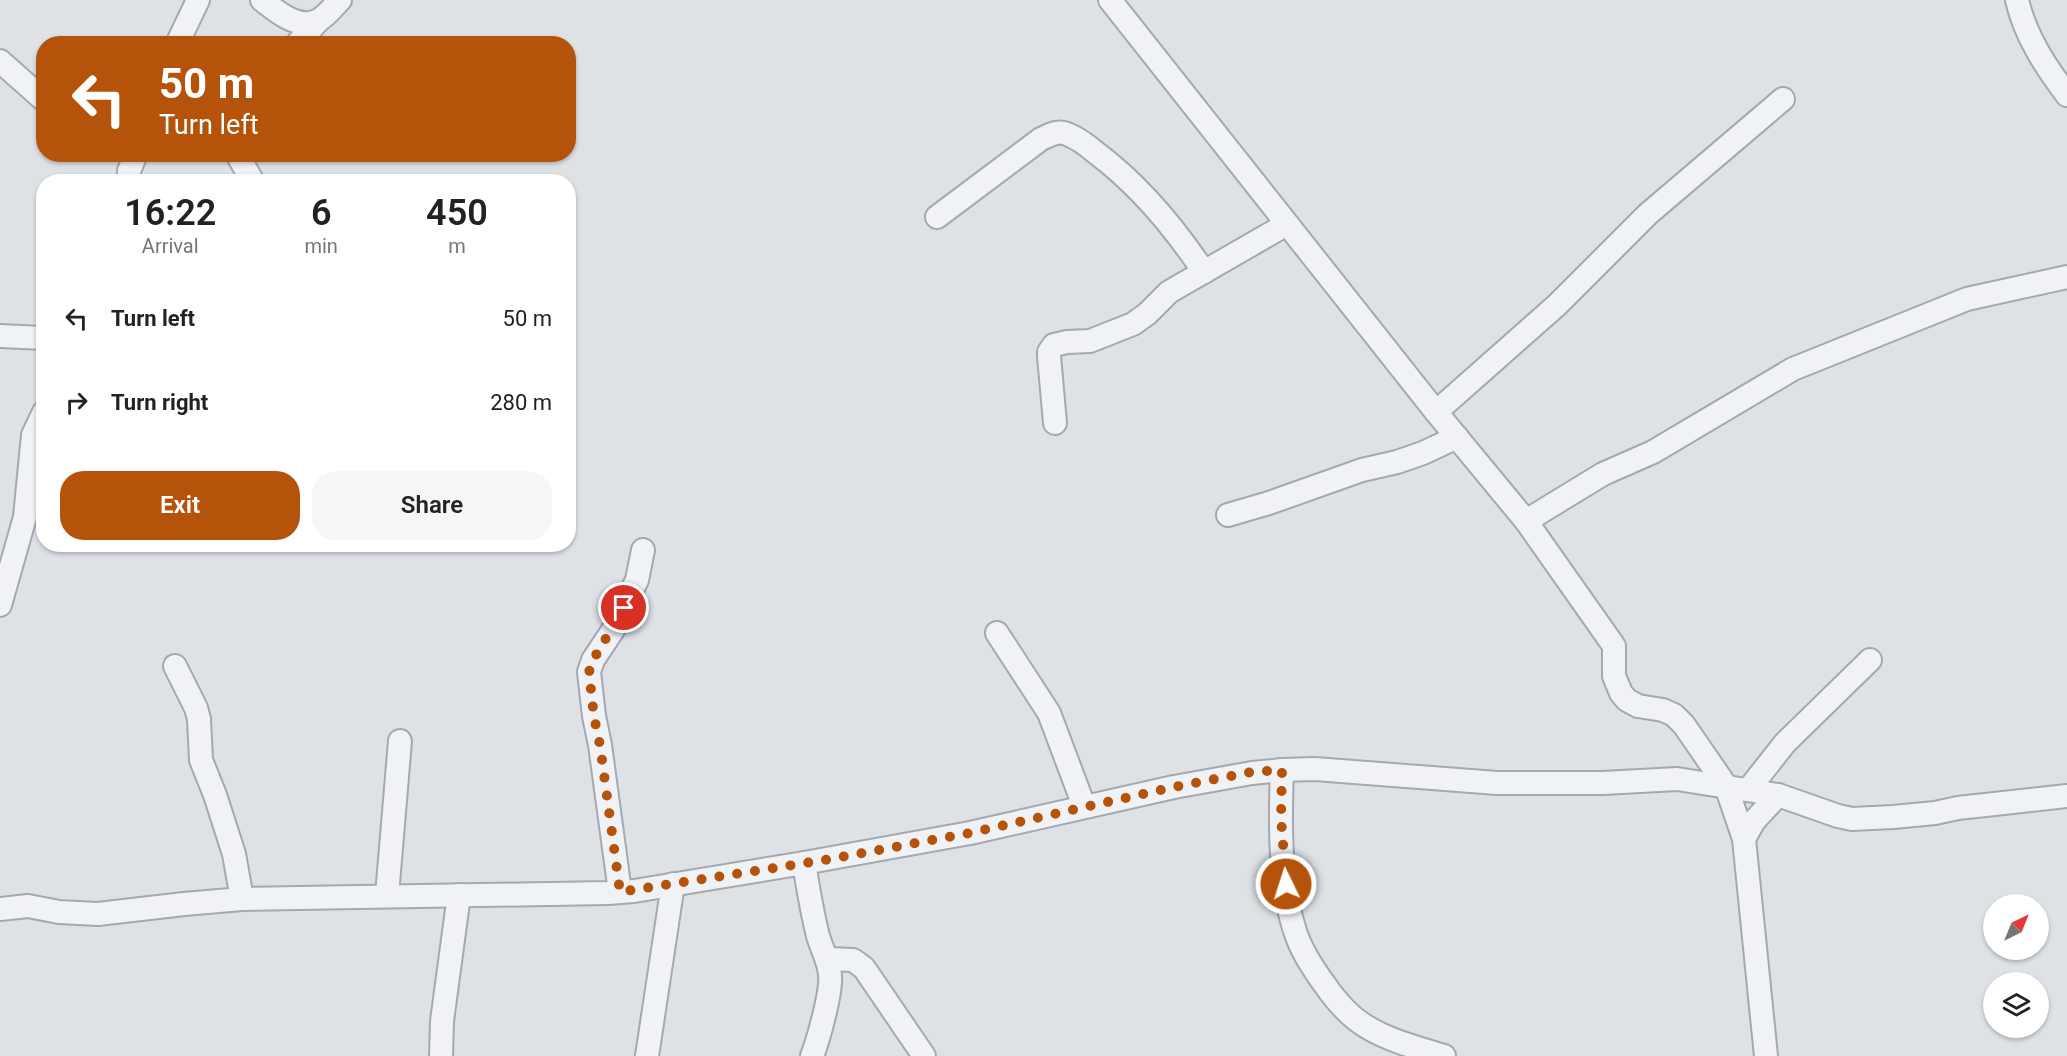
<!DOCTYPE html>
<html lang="en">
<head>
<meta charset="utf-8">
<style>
	:root { --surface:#fff; --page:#f6f6f6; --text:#222; --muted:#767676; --accent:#b45309 }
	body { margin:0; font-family:Roboto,sans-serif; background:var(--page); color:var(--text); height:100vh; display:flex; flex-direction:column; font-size:22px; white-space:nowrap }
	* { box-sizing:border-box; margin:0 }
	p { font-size:20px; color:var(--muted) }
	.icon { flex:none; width:33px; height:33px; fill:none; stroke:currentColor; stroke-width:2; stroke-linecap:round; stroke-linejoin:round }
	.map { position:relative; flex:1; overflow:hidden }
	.sheet { position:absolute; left:36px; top:174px; width:540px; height:378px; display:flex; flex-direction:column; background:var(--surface); border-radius:24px; box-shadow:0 2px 4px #0004 }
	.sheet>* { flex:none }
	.guide { position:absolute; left:36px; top:36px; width:540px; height:126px; border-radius:24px; box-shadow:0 2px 4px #0004; background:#b45309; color:#fff; overflow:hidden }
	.needle { width:39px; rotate:43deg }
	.fabs { position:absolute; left:1983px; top:894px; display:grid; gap:12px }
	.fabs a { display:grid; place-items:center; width:66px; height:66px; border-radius:50%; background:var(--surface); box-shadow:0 2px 4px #0004; font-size:30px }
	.pin { position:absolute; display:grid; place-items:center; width:51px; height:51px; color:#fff; margin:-26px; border:3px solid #fff; border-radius:50%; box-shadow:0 2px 6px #0007 }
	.me { position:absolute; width:66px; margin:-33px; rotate:356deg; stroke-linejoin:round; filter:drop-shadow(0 0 4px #0008) }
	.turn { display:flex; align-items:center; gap:21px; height:126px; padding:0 24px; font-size:27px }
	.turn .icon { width:78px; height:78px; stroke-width:2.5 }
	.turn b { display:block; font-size:42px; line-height:51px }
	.eta { display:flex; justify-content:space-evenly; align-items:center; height:102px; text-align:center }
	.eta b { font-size:36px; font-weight:600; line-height:42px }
	.primary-button { display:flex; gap:12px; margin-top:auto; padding:12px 24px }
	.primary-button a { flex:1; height:69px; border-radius:24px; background:var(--accent); color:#fff; font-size:24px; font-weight:600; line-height:69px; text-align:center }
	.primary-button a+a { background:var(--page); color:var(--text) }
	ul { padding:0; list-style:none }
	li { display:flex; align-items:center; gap:18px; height:84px; padding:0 24px }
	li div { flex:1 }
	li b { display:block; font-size:22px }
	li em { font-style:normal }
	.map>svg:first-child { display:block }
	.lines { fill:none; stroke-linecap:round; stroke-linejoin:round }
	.minor-casing { stroke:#a4a9b1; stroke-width:26 }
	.minor { stroke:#f1f2f6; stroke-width:22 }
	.route { stroke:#b45309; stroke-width:10; stroke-dasharray:0 18 }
</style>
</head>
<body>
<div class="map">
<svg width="2067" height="1056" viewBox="0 0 2067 1056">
	<rect width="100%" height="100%" fill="#dee2e7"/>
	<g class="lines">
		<!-- minor casing -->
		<g class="minor-casing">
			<g id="minor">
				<path d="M262 0C276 11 299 31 319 20 327 15 334 6 340 0"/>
				<polyline points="1110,0 1436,412 1526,521 1614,646 1614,676 1621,693 1627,700 1638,706 1663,710 1674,715 1684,725 1726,786 1744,839 1766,1056"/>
				<path d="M2017 0C2025 35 2045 66 2067 95"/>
				<polyline points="177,44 198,0"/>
				<polyline points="297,44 318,21"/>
				<polyline points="0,61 44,100"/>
				<polyline points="237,154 253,182"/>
				<polyline points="128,182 129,171 136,154"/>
				<path d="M937 217 1041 139C1050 135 1058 130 1067 134 1077 138 1087 145 1095 152 1138 184 1174 227 1204 272"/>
				<polyline points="0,336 44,338"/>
				<polyline points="1436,412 1557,305 1648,214 1783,99"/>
				<polyline points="1055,423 1049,356 1049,352 1054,345 1067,342 1090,341 1133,324 1147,314 1169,292 1287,224"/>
				<polyline points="1228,515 1269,503 1362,470 1397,462 1423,453 1457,437"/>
				<polyline points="1526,521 1603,474 1653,452 1793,369 1967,299 2067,277"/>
				<polyline points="0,605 25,517 33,435 44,412"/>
				<polyline points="997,633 1049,713 1084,806"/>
				<polyline points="175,666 196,708 199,719 201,760 215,795 234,854 242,899"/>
				<path d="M1282 770C1280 821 1279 885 1296 934 1302 952 1314 970 1325 985 1336 1001 1350 1017 1367 1027 1390 1041 1418 1048 1444 1056"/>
				<polyline points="1748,790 1785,743 1870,660"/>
				<polyline points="1744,839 1754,821 1778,795"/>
				<path d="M804 863C808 888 812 912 818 936 822 950 829 961 830 975 832 991 818 1041 812 1056"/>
				<polyline points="620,892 600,745 594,716 589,672 593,660 613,630 637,580 643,550"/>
				<polyline points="387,895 400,741"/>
				<polyline points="0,909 28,906 59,912 98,914 184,904 242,899 608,893 634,891 804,863 970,833 1174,787 1252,773 1282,770 1315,769 1497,783 1603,783 1677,779 1778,795 1838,816 1852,819 1893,817 1935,813 1958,808 2067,796"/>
				<polyline points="828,959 853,960 864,968 924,1056"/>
				<polyline points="441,1056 442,1021 459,895"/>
				<polyline points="647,1056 673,884"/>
			</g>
		</g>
		<!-- minor -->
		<use href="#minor" class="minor"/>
	</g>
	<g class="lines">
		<!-- route -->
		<polyline class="route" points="624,608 593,660 589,672 594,717 600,745 620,892 825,860 970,833 1174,787 1252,772 1282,770 1281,817 1286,884"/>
	</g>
</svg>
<div class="fabs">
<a><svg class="needle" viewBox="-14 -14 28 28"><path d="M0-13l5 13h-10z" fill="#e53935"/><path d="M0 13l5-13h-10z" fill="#767676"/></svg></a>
<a><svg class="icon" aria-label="layers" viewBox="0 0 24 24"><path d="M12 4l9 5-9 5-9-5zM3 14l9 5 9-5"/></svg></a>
</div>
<div class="pin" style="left:624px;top:608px;background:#d93025"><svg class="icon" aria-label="arrive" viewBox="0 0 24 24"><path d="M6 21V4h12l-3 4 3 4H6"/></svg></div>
<svg class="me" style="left:1286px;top:884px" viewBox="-20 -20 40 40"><circle r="17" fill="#b45309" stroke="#fff" stroke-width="3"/><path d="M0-11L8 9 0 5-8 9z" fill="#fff"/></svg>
<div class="guide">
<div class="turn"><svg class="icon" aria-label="left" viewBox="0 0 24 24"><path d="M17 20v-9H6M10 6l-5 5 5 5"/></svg><div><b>50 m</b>Turn left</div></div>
</div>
<section class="sheet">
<div class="eta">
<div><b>16:22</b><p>Arrival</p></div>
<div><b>6</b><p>min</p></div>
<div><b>450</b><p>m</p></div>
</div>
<ul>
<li><svg class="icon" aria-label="left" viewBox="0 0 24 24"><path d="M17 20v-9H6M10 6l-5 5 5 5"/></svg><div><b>Turn left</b></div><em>50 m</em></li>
<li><svg class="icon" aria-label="right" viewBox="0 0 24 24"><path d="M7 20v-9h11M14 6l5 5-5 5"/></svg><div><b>Turn right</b></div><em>280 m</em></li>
</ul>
<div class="primary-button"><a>Exit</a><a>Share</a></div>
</section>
</div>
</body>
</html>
